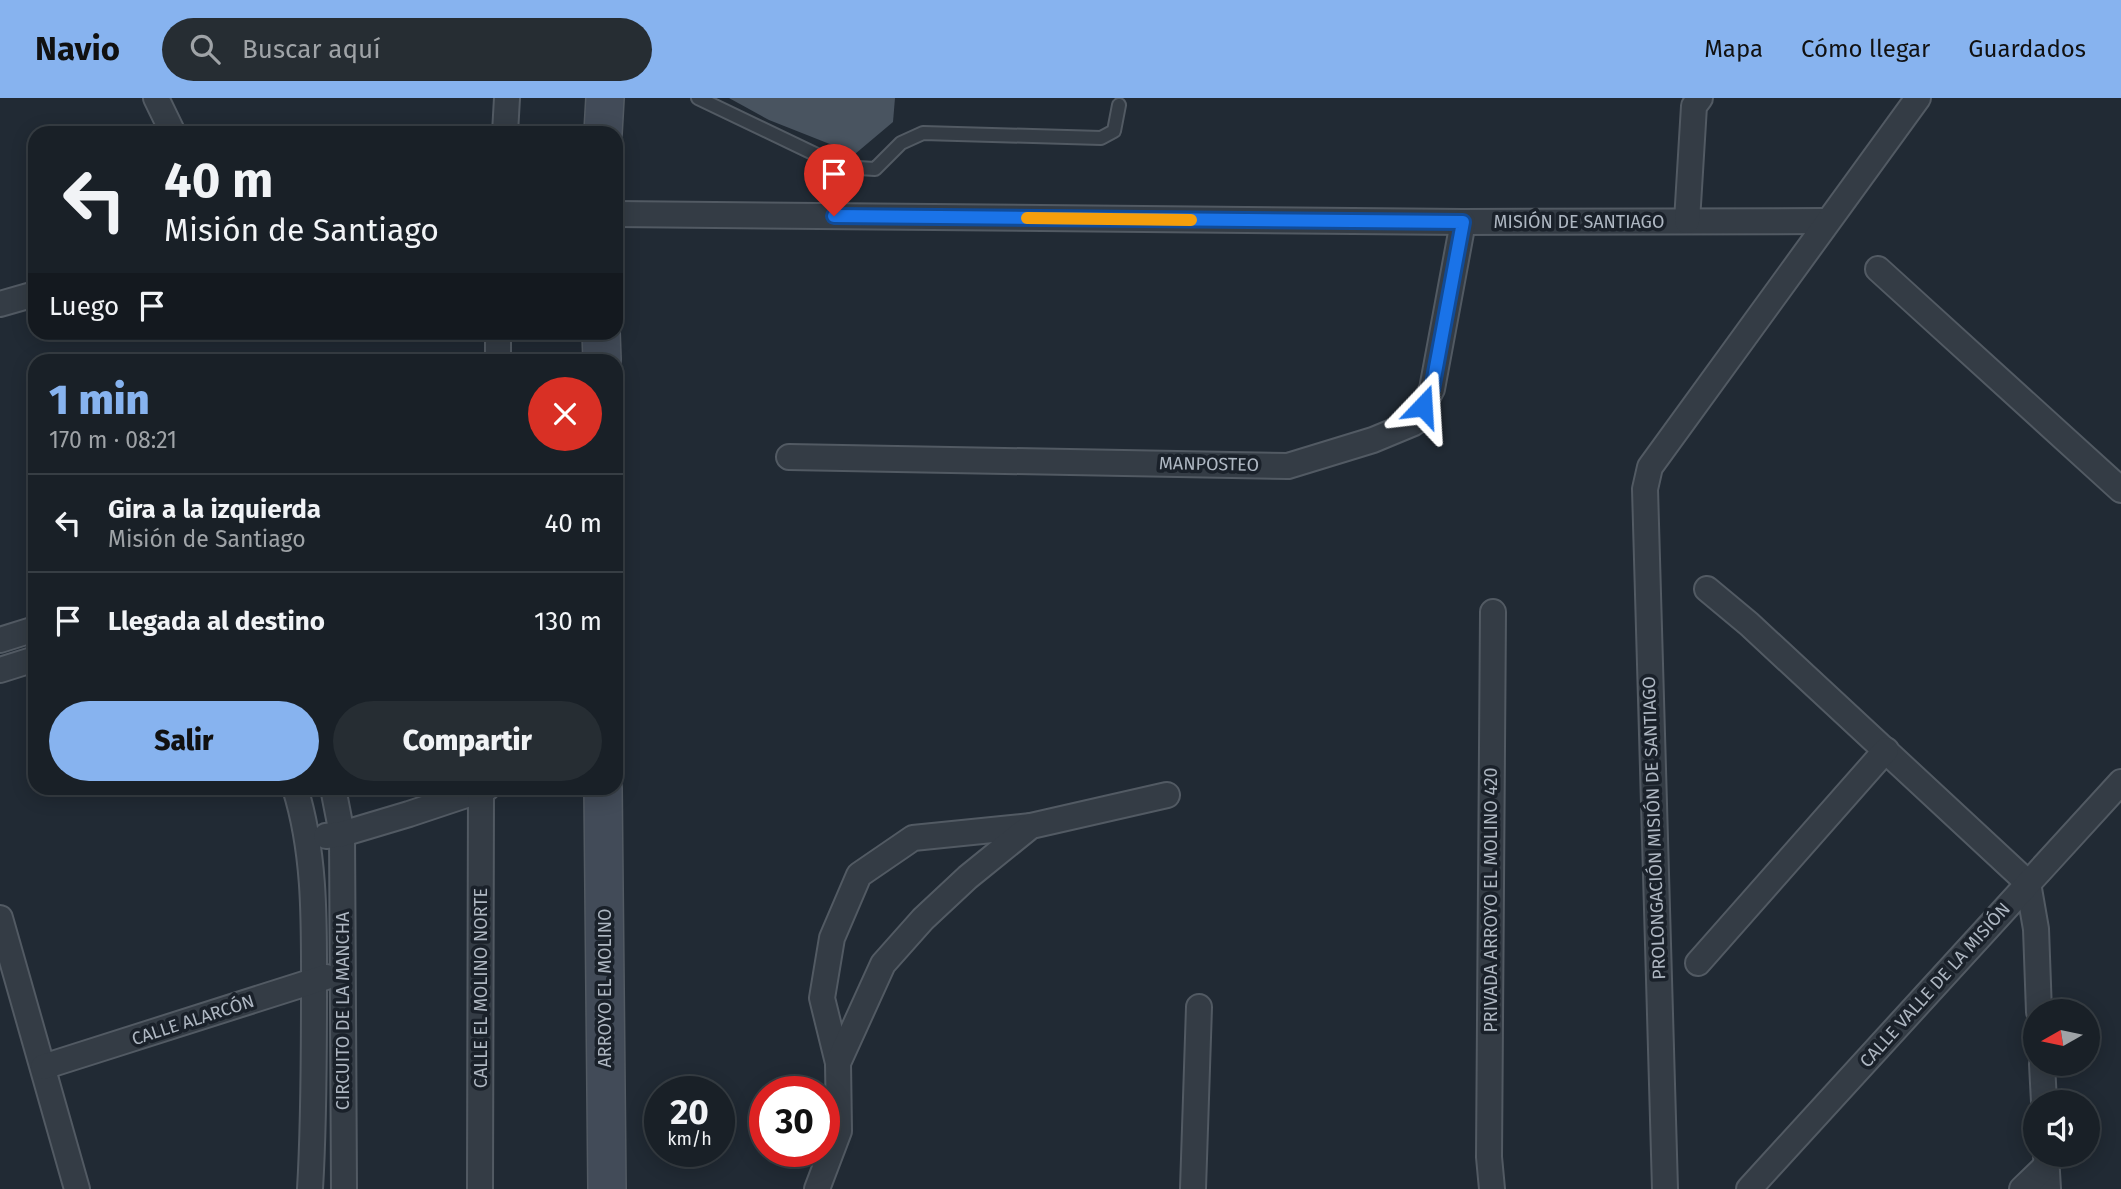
<!DOCTYPE html>
<html lang="es">
<head>
<meta charset="utf-8">
<style>
	:root { --surface:#192027; --page:#262d33; --text:#f1f3f6; --muted:#9fa3a7; --line:#373e44; --accent:#87b3ef }
	body { margin:0; font-family:"Fira Sans",sans-serif; background:var(--page); color:var(--text); height:100vh; display:flex; flex-direction:column; font-size:26px; white-space:nowrap }
	* { box-sizing:border-box; margin:0 }
	p { font-size:23px; color:var(--muted) }
	.icon { flex:none; width:38px; height:38px; fill:none; stroke:currentColor; stroke-width:2; stroke-linecap:round; stroke-linejoin:round }
	.map { position:relative; flex:1; overflow:hidden }
	.drawer { position:absolute; left:28px; top:256px; width:595px; height:441px; display:flex; flex-direction:column; background:var(--surface); border-radius:21px; box-shadow:0 4px 18px #0003,0 0 0 2px var(--line) }
	.drawer>* { flex:none }
	.banner { position:absolute; left:28px; top:28px; width:595px; height:214px; border-radius:21px; box-shadow:0 4px 18px #0003,0 0 0 2px var(--line); background:#192027; color:var(--text); overflow:hidden }
	.needle { width:46px; rotate:261deg }
	.fabs { position:absolute; left:2023px; top:901px; display:grid; gap:14px }
	.fabs a { display:grid; place-items:center; width:77px; height:77px; border-radius:50%; background:var(--surface); box-shadow:0 4px 18px #0003,0 0 0 2px var(--line); font-size:35px }
	.speed { position:absolute; left:644px; top:978px; display:flex; gap:14px; font-size:35px; font-weight:700; text-align:center }
	.speed>* { display:grid; place-content:center; width:91px; height:91px; border-radius:50%; background:var(--surface); box-shadow:0 4px 18px #0003,0 0 0 2px var(--line); line-height:1 }
	.speed small { font-size:18px; font-weight:400 }
	.speed .limit { border:10px solid #d22; background:#fff; color:#111 }
	.pin { position:absolute; display:grid; place-items:center; width:60px; height:60px; color:#fff; margin:-72px -30px; border-radius:50% 50% 50% 0; rotate:-45deg; box-shadow:0 0 7px #0007 }
	.pin .icon { rotate:45deg }
	.me { position:absolute; width:77px; margin:-38px; rotate:20deg; stroke-linejoin:round; filter:drop-shadow(0 0 5px #0008) }
	.turn { display:flex; align-items:center; gap:24px; height:147px; padding:0 21px; font-size:32px }
	.turn .icon { width:91px; height:91px; stroke-width:2.5 }
	.turn b { display:block; font-size:49px; line-height:60px }
	.then { display:flex; align-items:center; height:66px; padding:0 21px; background:#0003; gap:14px; font-size:26px }
	.round { display:grid; place-items:center; flex:none; width:74px; height:74px; border-radius:37px; background:var(--page) }
	.overview { display:flex; align-items:center; justify-content:space-between; height:119px; padding:0 21px }
	h1 { font-size:42px; font-weight:800; line-height:52px; color:var(--accent) }
	.button { display:flex; gap:14px; margin-top:auto; padding:14px 21px }
	.button a { flex:1; height:80px; border-radius:42px; background:var(--accent); color:#111; font-size:28px; font-weight:800; line-height:80px; text-align:center }
	.button a+a { background:var(--page); color:var(--text) }
	ul { padding:0; list-style:none }
	li { display:flex; align-items:center; gap:21px; height:98px; padding:0 21px; border-top:2px solid var(--line) }
	li div { flex:1 }
	li b { display:block; font-size:26px }
	li em { font-style:normal }
	header { display:flex; align-items:center; gap:42px; box-sizing:border-box; height:98px; padding:0 35px; background:var(--accent); color:#111 }
	header strong { font-size:33px }
	nav { display:flex; gap:38px; margin-inline-start:auto; font-size:24px }
	.search { width:490px; height:63px; background:var(--page); display:flex; align-items:center; gap:18px; box-sizing:border-box; padding:0 24px; border-radius:38px; color:var(--muted); font-size:26px }
	.map>svg:first-child { display:block }
	.building { fill:#495460 }
	.lines { fill:none; stroke-linecap:round; stroke-linejoin:round }
	.lane-casing { stroke:#525a63; stroke-width:16 }
	.street-casing { stroke:#525a63; stroke-width:28 }
	.secondary-casing { stroke:#525a63; stroke-width:40 }
	.lane { stroke:#343c45; stroke-width:12 }
	.street { stroke:#343c45; stroke-width:24 }
	.secondary { stroke:#424b58; stroke-width:37 }
	.route-casing { stroke:#114b97; stroke-width:18 }
	.route { stroke:#1a73e8; stroke-width:12 }
	.slow { stroke:#f59e0b; stroke-width:12 }
	.labels { text-anchor:middle; stroke-width:7; stroke-linejoin:round; paint-order:stroke }
	.street-label { font-size:18px; fill:#aeb7c2; stroke:#1a212a }
</style>
</head>
<body>
<header>
<strong>Navio</strong>
<div class="search"><svg class="icon" aria-label="search" viewBox="0 0 24 24"><circle cx="10" cy="10" r="6"/><path d="M15 15l6 6"/></svg>Buscar aquí</div>
<nav><a>Mapa</a><a>Cómo llegar</a><a>Guardados</a></nav>
</header>
<div class="map">
<svg width="2121" height="1091" viewBox="0 0 2121 1091">
	<rect width="100%" height="100%" fill="#212a34"/>
	<!-- building -->
	<polygon class="building" points="729,0 895,0 893,24 855,56 769,22"/>
	<g class="lines">
		<!-- lane casing -->
		<g class="lane-casing">
			<polyline id="lane" points="698,0 842,69 875,71 901,45 923,35 1101,40 1114,33 1119,7"/>
		</g>
		<!-- street casing -->
		<g class="street-casing">
			<g id="street">
				<polyline points="156,0 173,35"/>
				<polyline points="505,35 507,0"/>
				<polyline points="616,116 1463,124 1827,123"/>
				<polyline points="1687,123 1694,8 1700,0"/>
				<polyline points="1878,171 2121,392"/>
				<polyline points="0,206 35,196"/>
				<polyline points="498,262 498,234"/>
				<polyline points="789,359 1288,368 1373,342 1414,325 1432,291 1463,124"/>
				<polyline points="1707,491 1749,526 2028,785 2036,831 2039,914"/>
				<polyline points="0,542 35,531"/>
				<polyline points="0,572 35,561"/>
				<path d="M295 690C316 757 314 828 314 897 314 962 314 1026 310 1091"/>
				<polyline points="333,690 342,736 344,1091"/>
				<polyline points="326,738 342,736 409,716 487,690"/>
				<polyline points="0,820 77,1091"/>
				<polyline points="1698,865 1886,652"/>
				<polyline points="838,965 822,900 832,840 859,777 913,740 1031,728"/>
				<polyline points="2042,966 2044,1004"/>
				<polyline points="43,969 326,879"/>
				<polyline points="2046,1057 2048,1091"/>
				<polyline points="480,1091 481,690"/>
				<polyline points="817,1091 839,1033 838,965 883,866 923,821 968,779 1031,728 1167,697"/>
				<polyline points="1193,1091 1199,909"/>
				<polyline points="1492,1091 1489,1059 1493,514"/>
				<polyline points="1665,1091 1645,391 1650,369 1918,0"/>
				<polyline points="1749,1091 2121,684"/>
				<polyline points="2022,1091 2046,1068"/>
			</g>
		</g>
		<!-- secondary casing -->
		<g class="secondary-casing">
			<g id="secondary">
				<polyline points="603,35 605,0"/>
				<polyline points="601,234 602,262"/>
				<polyline points="603,690 607,1091"/>
			</g>
		</g>
		<!-- lane -->
		<use href="#lane" class="lane"/>
		<!-- street -->
		<use href="#street" class="street"/>
		<!-- secondary -->
		<use href="#secondary" class="secondary"/>
	</g>
	<g class="lines">
		<!-- route casing -->
		<g class="route-casing">
			<polyline id="route" points="834,118 1463,124 1432,291 1423,308"/>
		</g>
		<!-- route -->
		<use href="#route" class="route"/>
		<!-- slow -->
		<polyline class="slow" points="1027,120 1191,122"/>
	</g>
	<g class="labels">
		<!-- street labels -->
		<g class="street-label">
			<text x="1579" y="130">MISIÓN DE SANTIAGO</text>
			<text transform="translate(1209 366) rotate(1)" y="6">MANPOSTEO</text>
			<text transform="translate(1654 730) rotate(-92)" y="6">PROLONGACIÓN MISIÓN DE SANTIAGO</text>
			<text transform="translate(1491 802) rotate(-90)" y="6">PRIVADA ARROYO EL MOLINO 420</text>
			<text transform="translate(1935 887) rotate(-48)" y="6">CALLE VALLE DE LA MISIÓN</text>
			<text transform="translate(481 890) rotate(-90)" y="6">CALLE EL MOLINO NORTE</text>
			<text transform="translate(605 890) rotate(-90)" y="6">ARROYO EL MOLINO</text>
			<text transform="translate(343 913) rotate(-90)" y="6">CIRCUITO DE LA MANCHA</text>
			<text transform="translate(193 922) rotate(-18)" y="6">CALLE ALARCÓN</text>
		</g>
	</g>
</svg>
<div class="fabs">
<a><svg class="needle" viewBox="-14 -14 28 28"><path d="M0-13l5 13h-10z" fill="#e53935"/><path d="M0 13l5-13h-10z" fill="#9fa3a7"/></svg></a>
<a><svg class="icon" aria-label="sound" viewBox="0 0 24 24"><path d="M4 9h4l5-4v14l-5-4H4zM17 9q2 3 0 6"/></svg></a>
</div>
<div class="speed"><div>20<small>km/h</small></div><div class="limit">30</div></div>
<div class="pin" style="left:834px;top:118px;background:#d93025"><svg class="icon" aria-label="arrive" viewBox="0 0 24 24"><path d="M6 21V4h12l-3 4 3 4H6"/></svg></div>
<svg class="me" style="left:1423px;top:308px" viewBox="-20 -20 40 40"><path d="M0-17L14 15 0 8-14 15z" fill="#1a73e8" stroke="#fff" stroke-width="4"/></svg>
<div class="banner">
<div class="turn"><svg class="icon" aria-label="left" viewBox="0 0 24 24"><path d="M17 20v-9H6M10 6l-5 5 5 5"/></svg><div><b>40 m</b>Misión de Santiago</div></div>
<div class="then">Luego<svg class="icon" aria-label="arrive" viewBox="0 0 24 24"><path d="M6 21V4h12l-3 4 3 4H6"/></svg></div>
</div>
<section class="drawer">
<div class="overview"><div><h1>1 min</h1><p>170 m · 08:21</p></div><a class="round" style="background:#d93025;color:#fff"><svg class="icon" aria-label="close" viewBox="0 0 24 24"><path d="M6 6l12 12M18 6L6 18"/></svg></a></div>
<ul>
<li><svg class="icon" aria-label="left" viewBox="0 0 24 24"><path d="M17 20v-9H6M10 6l-5 5 5 5"/></svg><div><b>Gira a la izquierda</b><p>Misión de Santiago</p></div><em>40 m</em></li>
<li><svg class="icon" aria-label="arrive" viewBox="0 0 24 24"><path d="M6 21V4h12l-3 4 3 4H6"/></svg><div><b>Llegada al destino</b></div><em>130 m</em></li>
</ul>
<div class="button"><a>Salir</a><a>Compartir</a></div>
</section>
</div>
</body>
</html>
